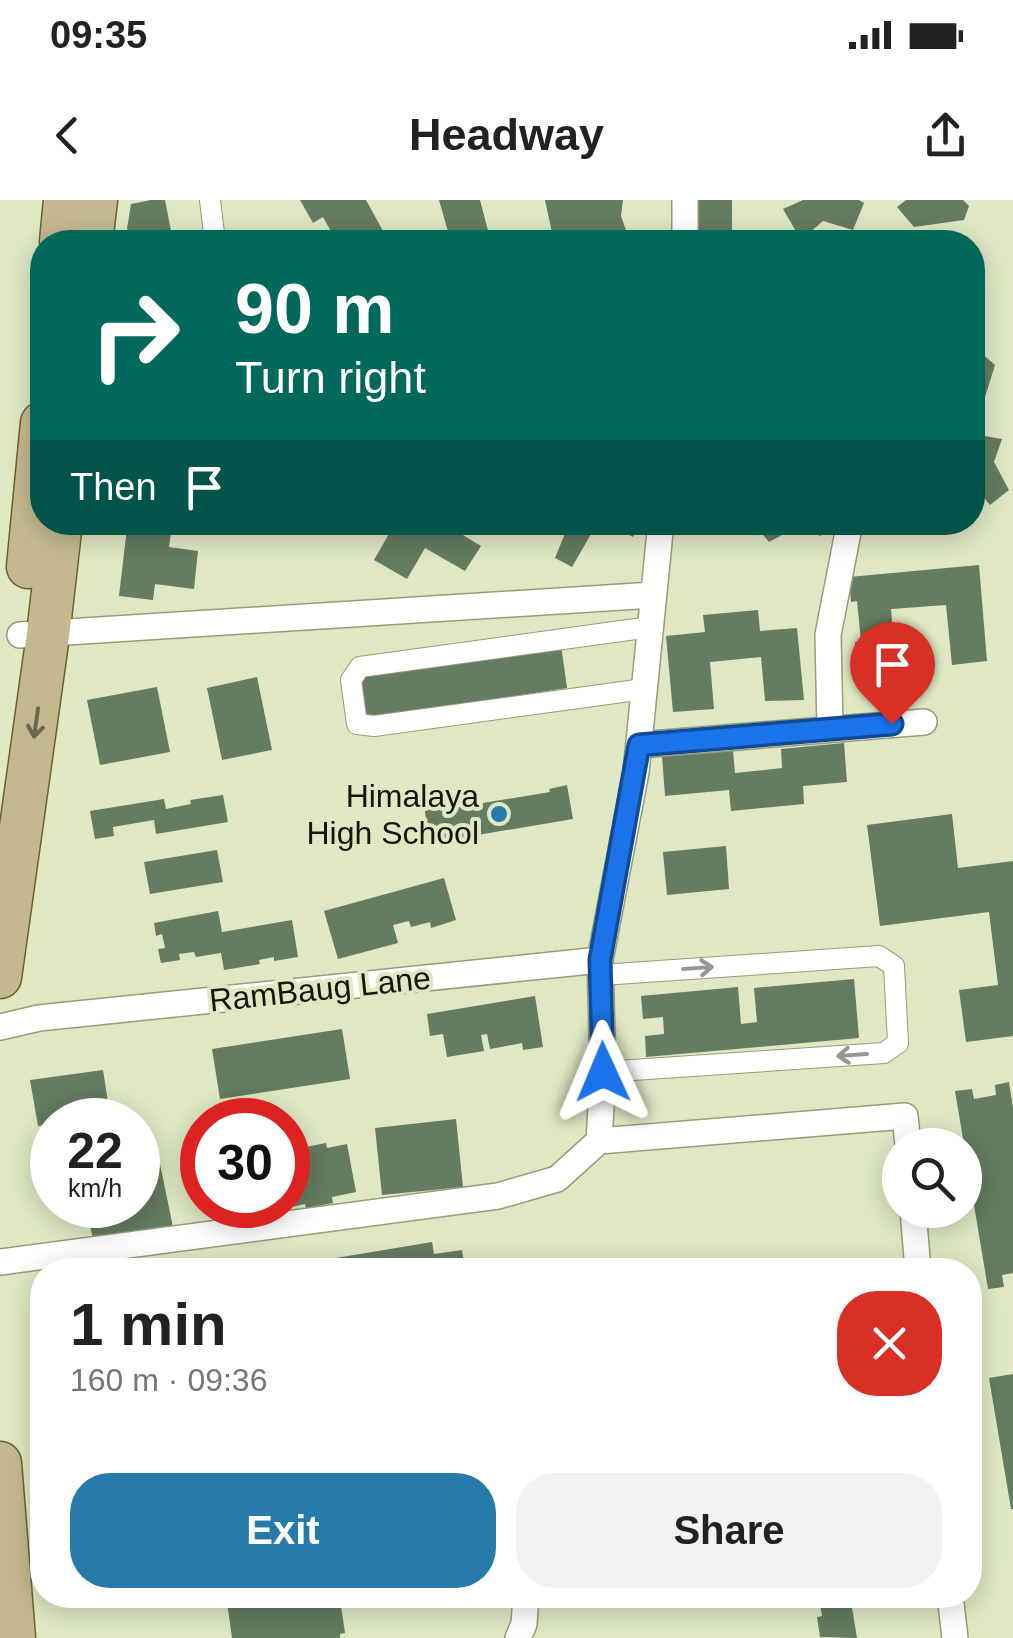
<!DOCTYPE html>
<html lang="en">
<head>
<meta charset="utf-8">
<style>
	:root { --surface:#fff; --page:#f2f2f2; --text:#222; --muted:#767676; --accent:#277bab }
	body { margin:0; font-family:Helvetica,sans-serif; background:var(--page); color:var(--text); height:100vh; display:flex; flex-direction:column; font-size:38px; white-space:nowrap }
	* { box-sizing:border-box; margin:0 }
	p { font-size:32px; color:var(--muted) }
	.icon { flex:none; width:55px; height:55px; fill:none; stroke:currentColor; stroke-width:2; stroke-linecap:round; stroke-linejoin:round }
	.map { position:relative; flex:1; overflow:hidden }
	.details { position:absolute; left:30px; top:1058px; width:952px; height:350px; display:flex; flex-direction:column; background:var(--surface); border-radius:40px; box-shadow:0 5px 25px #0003 }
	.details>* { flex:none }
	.guide { position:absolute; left:30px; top:30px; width:955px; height:305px; border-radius:40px; box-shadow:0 5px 25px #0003; background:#00695c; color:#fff; overflow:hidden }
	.tools { position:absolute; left:882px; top:928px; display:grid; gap:20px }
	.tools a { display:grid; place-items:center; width:100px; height:100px; border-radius:50%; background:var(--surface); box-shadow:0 5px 25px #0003; font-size:50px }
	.speed { position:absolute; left:30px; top:898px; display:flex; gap:20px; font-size:50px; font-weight:700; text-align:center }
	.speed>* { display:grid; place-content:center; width:130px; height:130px; border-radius:50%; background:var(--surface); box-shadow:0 5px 25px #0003; line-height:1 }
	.speed small { font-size:25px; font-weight:400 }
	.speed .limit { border:15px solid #d22; background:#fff; color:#111 }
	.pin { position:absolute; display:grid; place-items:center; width:85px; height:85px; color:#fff; margin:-102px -42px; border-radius:50% 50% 50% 0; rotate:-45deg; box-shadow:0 0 10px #0007 }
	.pin .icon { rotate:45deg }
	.me { position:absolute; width:110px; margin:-55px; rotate:359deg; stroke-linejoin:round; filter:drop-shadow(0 0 8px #0008) }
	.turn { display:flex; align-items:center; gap:35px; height:210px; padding:0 40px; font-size:45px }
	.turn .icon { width:130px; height:130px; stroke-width:2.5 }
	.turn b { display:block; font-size:70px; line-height:85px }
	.then { display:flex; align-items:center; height:95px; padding:0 40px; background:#0003; gap:20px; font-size:38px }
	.round { display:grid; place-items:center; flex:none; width:105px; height:105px; border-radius:40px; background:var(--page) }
	.head { display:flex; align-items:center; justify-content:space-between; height:170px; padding:0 40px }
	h1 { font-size:60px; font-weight:800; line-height:75px }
	.action { display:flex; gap:20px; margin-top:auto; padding:20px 40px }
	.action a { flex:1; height:115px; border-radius:40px; background:var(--accent); color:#fff; font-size:40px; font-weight:800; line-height:115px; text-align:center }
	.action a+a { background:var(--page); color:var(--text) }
	.status { display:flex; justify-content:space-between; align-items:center; height:70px; padding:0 50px; background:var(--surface); direction:ltr }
	.status svg { height:28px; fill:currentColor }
	header { display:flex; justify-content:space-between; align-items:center; height:130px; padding:0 40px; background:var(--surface); font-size:45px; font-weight:800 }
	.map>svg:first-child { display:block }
	.building { fill:#647c61 }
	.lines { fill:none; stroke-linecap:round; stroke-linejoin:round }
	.pedestrian-casing { stroke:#959d7a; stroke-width:22 }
	.minor-casing { stroke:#959d7a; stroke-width:28 }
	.primary-casing { stroke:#6d622f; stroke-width:45 }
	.pedestrian { stroke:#fff; stroke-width:20 }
	.minor { stroke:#fff; stroke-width:25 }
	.primary { stroke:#c4b98e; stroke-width:42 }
	.oneway { stroke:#6c684c }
	.oneway2 { stroke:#959791 }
	.route-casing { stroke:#114b97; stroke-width:25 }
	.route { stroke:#1a73e8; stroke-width:18 }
	.poi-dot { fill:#277bab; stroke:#dfe8c3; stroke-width:4 }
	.labels { text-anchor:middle; stroke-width:8; stroke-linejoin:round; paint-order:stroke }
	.poi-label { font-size:32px; fill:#14170a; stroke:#dfe8c3; text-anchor:end }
	.street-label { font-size:32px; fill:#14170a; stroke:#dfe8c3 }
</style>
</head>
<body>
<div class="status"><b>09:35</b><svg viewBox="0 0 49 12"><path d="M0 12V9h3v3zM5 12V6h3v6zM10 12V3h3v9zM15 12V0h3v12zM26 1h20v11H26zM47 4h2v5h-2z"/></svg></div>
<header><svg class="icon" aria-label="back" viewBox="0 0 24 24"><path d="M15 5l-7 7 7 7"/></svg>Headway<svg class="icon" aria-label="share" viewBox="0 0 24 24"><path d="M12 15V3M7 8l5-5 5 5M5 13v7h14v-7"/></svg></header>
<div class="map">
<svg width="1013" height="1438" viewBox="0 0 1013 1438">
	<rect width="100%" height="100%" fill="#dfe8c3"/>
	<!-- building -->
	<g class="building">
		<polygon points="151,0 165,0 171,31 147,39 127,29 131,4"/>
		<polygon points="300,0 366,0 389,42 337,42 323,17 313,23"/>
		<polygon points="439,0 480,0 491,42 451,42"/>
		<polygon points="545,0 623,0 621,16 628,36 620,38 621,42 554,42"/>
		<polygon points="696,0 732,0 732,34 695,34"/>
		<polygon points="803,0 859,0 864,3 853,30 823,21 801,40 783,9"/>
		<polygon points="906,0 963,0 969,6 964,20 914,27 897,7"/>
		<polygon points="972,48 985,72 972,84"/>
		<polygon points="972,145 995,165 985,197 972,190"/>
		<polygon points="978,235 1002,239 994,262 1009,290 990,305 972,283 972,244"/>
		<polygon points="390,322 457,322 453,329 481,346 465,371 425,348 407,379 374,360 394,325"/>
		<polygon points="561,322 598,322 572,367 555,358 568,326"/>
		<polygon points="605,322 640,322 633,337"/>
		<polygon points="752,322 824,322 821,336 795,328 769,342"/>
		<polygon points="127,328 171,333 169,347 198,351 194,389 155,384 153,400 119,396"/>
		<polygon points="979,365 987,461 952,465 946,405 891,409 896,470 858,473 855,442 861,441 857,401 851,402 849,377"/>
		<polygon points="758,410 760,431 797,428 804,500 765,501 761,457 710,462 714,509 673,512 666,436 705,432 703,415"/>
		<polygon points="561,445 567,488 362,519 355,476"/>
		<polygon points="257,477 272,550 222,560 207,488"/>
		<polygon points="157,487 170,552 100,565 87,500"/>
		<polygon points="844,543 847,582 803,586 804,604 731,611 729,590 665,596 662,556 733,550 735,573 782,568 781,549"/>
		<polygon points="567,585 573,619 430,643 424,606 446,602 447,609 550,592 549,589"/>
		<polygon points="223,595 228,622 156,634 154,620 113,627 114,636 95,639 90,611 164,599 166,609 191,604 190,600"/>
		<polygon points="952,614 958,668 1013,661 1013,836 966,842 959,790 998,785 989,712 880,726 867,625"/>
		<polygon points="726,646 729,689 667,695 663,652"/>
		<polygon points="217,650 223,682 150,694 144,662"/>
		<polygon points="444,678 456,720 431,728 430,722 411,727 409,721 393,725 398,743 338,759 324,711"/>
		<polygon points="218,711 222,732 292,720 298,757 274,761 274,757 259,760 260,764 224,770 221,753 196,757 194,752 179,754 180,760 161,763 158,749 165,748 162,734 156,736 154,723"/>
		<polygon points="854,779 859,838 646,857 645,836 664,834 663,817 643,819 641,796 738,787 741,824 757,822 754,788"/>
		<polygon points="535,796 543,847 523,850 522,843 490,849 487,834 481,835 484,851 447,857 443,834 430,836 427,814"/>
		<polygon points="342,829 350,879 220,899 212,849"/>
		<polygon points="103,870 110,915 52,920 52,924 38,926 30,880"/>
		<polygon points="1009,882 1013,908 1013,1073 1002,1075 1004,1087 988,1089 955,891 972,889 974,899 996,895 995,885"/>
		<polygon points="456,919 463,987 382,995 375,928"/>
		<polygon points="326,943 327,948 347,944 356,992 332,997 333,1003 306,1008 305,1004 269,1012 270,1016 239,1023 238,1017 219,1021 216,1005 288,1005 288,957 297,955 296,949"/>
		<polygon points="160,964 173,1027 94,1044 86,1005 138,1005 138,969"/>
		<polygon points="432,1042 434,1054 462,1050 465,1070 264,1070"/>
		<polygon points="1013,1174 1013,1309 1011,1309 989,1178"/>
		<polygon points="226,1395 334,1395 336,1406 341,1406 345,1433 340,1434 340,1438 232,1438"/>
		<polygon points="822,1395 850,1395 857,1438 820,1437 817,1417 822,1416 819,1399"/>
	</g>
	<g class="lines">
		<!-- pedestrian casing -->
		<g class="pedestrian-casing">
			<g id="pedestrian">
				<polyline points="210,0 215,42"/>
				<polyline points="644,489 374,526 357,524 351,480 360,467 650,427"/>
				<polyline points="601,775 879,756 894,766 898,843 884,853 603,872"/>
			</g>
		</g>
		<!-- minor casing -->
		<g class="minor-casing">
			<g id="minor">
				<polyline points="685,42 685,0"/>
				<polyline points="20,435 653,395"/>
				<polyline points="830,528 828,435 850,322"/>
				<polyline points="639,545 924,522"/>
				<polyline points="0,827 39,818 600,760"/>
				<polyline points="599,941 603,872 600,760 636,572 661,322"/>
				<polyline points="599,941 905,916 908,945"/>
				<polyline points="913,1010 918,1070"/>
				<polyline points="0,1062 498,996 557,979 599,941"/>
				<polyline points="950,1395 955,1438"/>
				<polyline points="518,1438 524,1424 526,1395"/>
			</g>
		</g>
		<!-- primary casing -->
		<g class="primary-casing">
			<g id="primary">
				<polyline points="61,42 65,0"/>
				<polyline points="91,42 96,0"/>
				<polyline points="28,367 42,223"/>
				<polyline points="0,777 48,435 61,322"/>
				<polyline points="0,1263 14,1438"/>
			</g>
		</g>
		<!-- pedestrian -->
		<use href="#pedestrian" class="pedestrian"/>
		<!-- minor -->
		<use href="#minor" class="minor"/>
		<!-- primary -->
		<use href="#primary" class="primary"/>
	</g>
	<!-- one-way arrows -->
	<defs><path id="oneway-shaft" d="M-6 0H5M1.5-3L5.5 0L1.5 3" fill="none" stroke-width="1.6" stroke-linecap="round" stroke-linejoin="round" transform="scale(2.5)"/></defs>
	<use class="oneway" href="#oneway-shaft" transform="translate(36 523) rotate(98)"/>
	<g class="oneway2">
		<use href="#oneway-shaft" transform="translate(698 768) rotate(-4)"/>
		<use href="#oneway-shaft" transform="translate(852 855) rotate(176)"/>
	</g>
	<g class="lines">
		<!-- route casing -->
		<g class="route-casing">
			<polyline id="route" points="603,872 600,760 639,545 892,524"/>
		</g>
		<!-- route -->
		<use href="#route" class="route"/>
	</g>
	<!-- markers -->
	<circle class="poi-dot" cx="499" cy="614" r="10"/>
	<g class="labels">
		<!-- poi labels -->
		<g class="poi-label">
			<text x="479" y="607">Himalaya<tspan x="479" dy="37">High School</tspan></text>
		</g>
		<!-- street labels -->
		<g class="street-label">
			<text transform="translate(320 789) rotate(-6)" y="11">RamBaug Lane</text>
		</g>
	</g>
</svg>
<div class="tools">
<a><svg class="icon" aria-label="search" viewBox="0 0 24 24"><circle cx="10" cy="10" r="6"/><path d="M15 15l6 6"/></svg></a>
</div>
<div class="speed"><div>22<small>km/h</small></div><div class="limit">30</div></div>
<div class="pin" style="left:892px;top:524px;background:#d93025"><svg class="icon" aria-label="arrive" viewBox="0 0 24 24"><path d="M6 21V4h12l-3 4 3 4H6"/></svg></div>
<svg class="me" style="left:603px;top:872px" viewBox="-20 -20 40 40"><path d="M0-17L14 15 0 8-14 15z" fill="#1a73e8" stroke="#fff" stroke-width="4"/></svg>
<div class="guide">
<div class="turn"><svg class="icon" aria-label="right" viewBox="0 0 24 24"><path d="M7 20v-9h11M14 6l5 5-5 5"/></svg><div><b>90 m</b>Turn right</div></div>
<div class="then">Then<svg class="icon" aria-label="arrive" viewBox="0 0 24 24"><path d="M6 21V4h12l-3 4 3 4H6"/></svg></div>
</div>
<section class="details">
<div class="head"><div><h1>1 min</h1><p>160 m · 09:36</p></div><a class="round" style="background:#d93025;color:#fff"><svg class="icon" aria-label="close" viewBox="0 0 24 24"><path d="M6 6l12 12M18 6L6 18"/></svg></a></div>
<div class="action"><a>Exit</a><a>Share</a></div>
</section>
</div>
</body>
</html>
